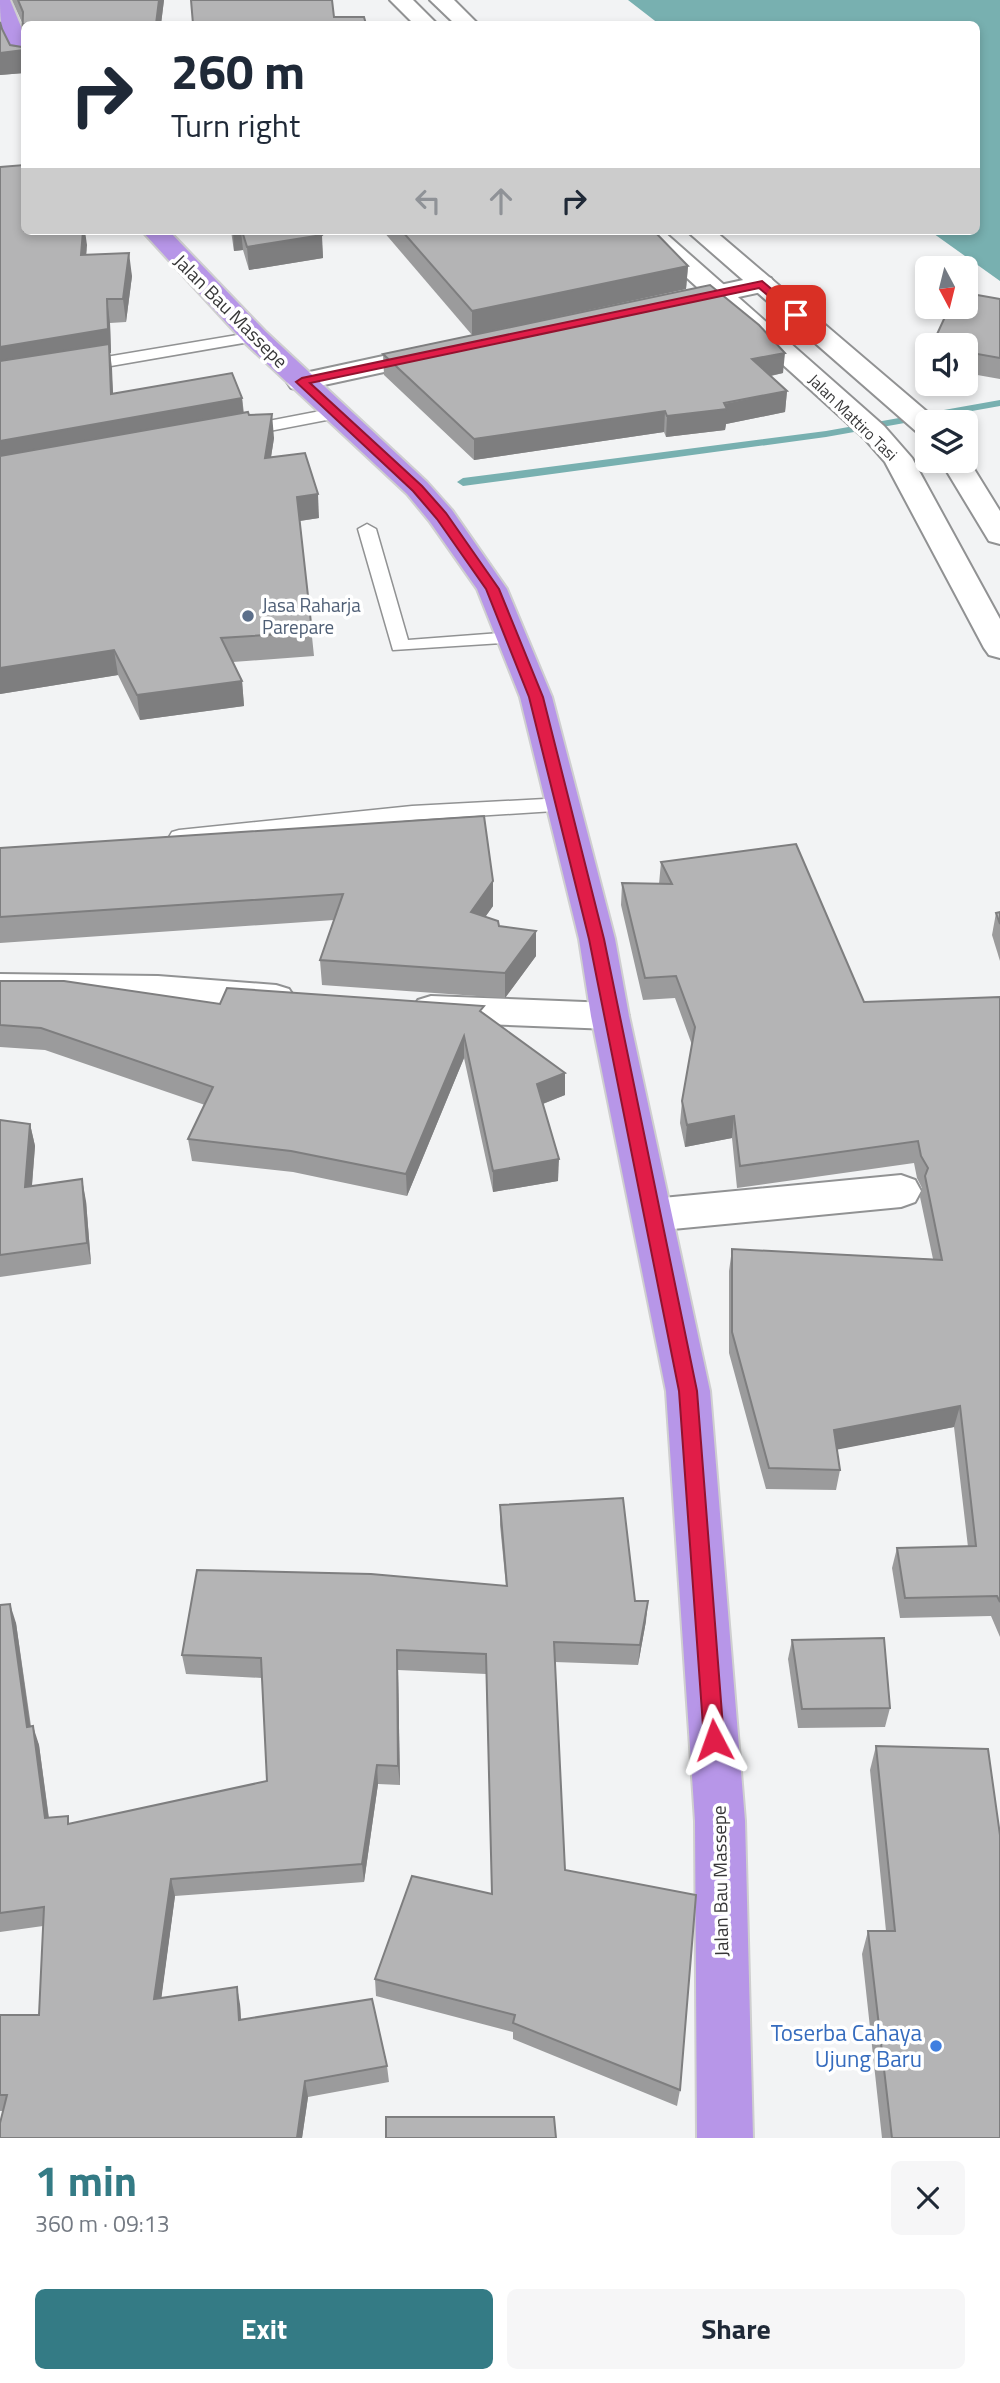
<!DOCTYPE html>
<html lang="en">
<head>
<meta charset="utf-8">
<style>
	:root { --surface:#fff; --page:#f6f6f7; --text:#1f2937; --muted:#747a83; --accent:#347b85 }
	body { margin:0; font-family:"Titillium Web",sans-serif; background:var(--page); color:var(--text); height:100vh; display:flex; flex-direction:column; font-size:26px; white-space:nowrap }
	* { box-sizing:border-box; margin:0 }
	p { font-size:23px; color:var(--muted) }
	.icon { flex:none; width:38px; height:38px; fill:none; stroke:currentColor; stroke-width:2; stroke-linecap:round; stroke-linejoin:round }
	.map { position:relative; height:2138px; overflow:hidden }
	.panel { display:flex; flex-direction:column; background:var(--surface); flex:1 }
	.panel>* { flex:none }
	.banner { position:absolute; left:21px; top:21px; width:959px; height:214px; border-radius:10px; box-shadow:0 4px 10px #0003; background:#fff; color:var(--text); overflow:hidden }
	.needle { width:46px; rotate:173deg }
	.tools { position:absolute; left:915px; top:256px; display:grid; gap:14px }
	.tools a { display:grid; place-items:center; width:63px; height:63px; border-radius:10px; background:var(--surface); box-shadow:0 4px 10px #0003; font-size:35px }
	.pin { position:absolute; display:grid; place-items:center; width:60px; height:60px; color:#fff; margin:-30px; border-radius:14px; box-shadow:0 4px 10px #0006 }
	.me { position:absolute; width:77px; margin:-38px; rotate:356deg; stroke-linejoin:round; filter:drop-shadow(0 0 5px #0008) }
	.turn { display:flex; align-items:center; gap:24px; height:147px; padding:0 35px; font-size:32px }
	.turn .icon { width:91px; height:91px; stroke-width:2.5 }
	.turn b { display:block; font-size:49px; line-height:60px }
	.lanes { display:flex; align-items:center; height:66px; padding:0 35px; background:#0003; justify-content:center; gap:35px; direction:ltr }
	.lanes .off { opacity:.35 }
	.round { display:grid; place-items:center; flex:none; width:74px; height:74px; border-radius:10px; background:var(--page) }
	.overview { display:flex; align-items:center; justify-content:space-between; height:119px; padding:0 35px }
	h1 { font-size:42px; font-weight:700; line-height:52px; color:var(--accent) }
	.cta { display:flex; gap:14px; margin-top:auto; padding:14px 35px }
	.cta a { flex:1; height:80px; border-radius:10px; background:var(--accent); color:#fff; font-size:28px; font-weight:700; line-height:80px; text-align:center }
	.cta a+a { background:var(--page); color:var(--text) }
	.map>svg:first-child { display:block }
	.water { fill:#78b0b0 }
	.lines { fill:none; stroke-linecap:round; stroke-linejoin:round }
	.stream { fill:#78b0b0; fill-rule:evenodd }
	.lane-casing { stroke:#919293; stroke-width:3 }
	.street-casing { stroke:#919293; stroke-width:4 }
	.secondary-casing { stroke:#919293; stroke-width:4 }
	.highway-casing { stroke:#cfcfcf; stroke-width:4 }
	.lane { fill:#fff; fill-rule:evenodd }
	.street { fill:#fff; fill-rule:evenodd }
	.secondary { fill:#fff; fill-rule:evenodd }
	.highway { fill:#b796e8; fill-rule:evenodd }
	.wall { fill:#9b9b9c }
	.shaded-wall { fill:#7e7e7f }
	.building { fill:#b4b4b5; stroke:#7e7e7f; stroke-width:2 }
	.route { fill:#e11d48; stroke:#92132f; stroke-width:2 }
	.service-dot { fill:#5c6f8a; stroke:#fff; stroke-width:2.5 }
	.shop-dot { fill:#3f7fe0; stroke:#fff; stroke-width:2.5 }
	.labels { text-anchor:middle; stroke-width:7; stroke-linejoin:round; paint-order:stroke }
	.far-street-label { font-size:16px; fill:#383839; stroke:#fff }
	.street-label { font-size:19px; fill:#383839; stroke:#fff }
	.service-label { font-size:19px; fill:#4e5e75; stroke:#fff; text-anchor:start }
	.near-shop-label { font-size:23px; fill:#366cbe; stroke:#fff; text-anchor:end }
</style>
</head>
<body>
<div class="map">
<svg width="1000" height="2138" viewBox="0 0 1000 2138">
	<rect width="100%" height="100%" fill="#f2f3f4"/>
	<!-- water -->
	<polygon class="water" points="628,0 1000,0 1000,281 930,231 976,231 976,24 659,24"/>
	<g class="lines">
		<!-- stream -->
		<polygon class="stream" points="1000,400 1000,406 826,437 463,486 457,482 463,478 826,431"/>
		<!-- lane casing -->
		<g class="lane-casing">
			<g id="lane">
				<polygon points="255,332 261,334 263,337 261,340 82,371 74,366 82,361"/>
				<polygon points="336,408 344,413 342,417 243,436 235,431 243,426"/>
				<polygon points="367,524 376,529 408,640 512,632 521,638 519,642 393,650 358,529"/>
				<polygon points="563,798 570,800 573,805 570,810 412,820 179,844 172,842 169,837 172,832 179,830 412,806"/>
			</g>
		</g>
		<!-- street casing -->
		<g class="street-casing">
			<g id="street">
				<polygon points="762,276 771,278 775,284 771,290 678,310 669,308 665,302 669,296"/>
				<polygon points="434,345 444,347 448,353 444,359 301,390 291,388 287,382 291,376"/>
				<polygon points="0,974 158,976 276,985 289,989 295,998 289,1007 276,1011 158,1002 0,1000"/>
				<polygon points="431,996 610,1003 623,1006 629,1016 623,1026 610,1029 431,1022 418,1018 412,1009 418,1000"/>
				<polygon points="901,1175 915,1180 921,1191 915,1202 901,1207 652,1231 638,1226 632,1215 638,1204 652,1199"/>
			</g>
		</g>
		<!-- secondary casing -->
		<g class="secondary-casing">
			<g id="secondary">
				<polygon points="390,0 413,0 437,24 414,24"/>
				<polygon points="430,0 454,0 478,24 455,24"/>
				<polygon points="635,231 663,231 884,426 912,458 1000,619 1000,658 989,655 984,648 885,462 864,438"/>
				<polygon points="687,231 715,231 939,422 928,422 928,435 918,433"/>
				<polygon points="966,456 1000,511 1000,544 989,541 940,460 966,460"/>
			</g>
		</g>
		<!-- highway casing -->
		<g class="highway-casing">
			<g id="highway">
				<path d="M0 0H10L24 34V67L16 65C2 45 0 23 0 0Z"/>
				<polygon points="142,231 169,231 265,331 427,482 452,510 507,589 552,697 615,939 629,1016 710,1391 745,1821 753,2138 697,2138 695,1821 666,1391 591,1016 579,939 520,697 477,589 430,522 407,494 245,343"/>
			</g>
		</g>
		<!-- lane -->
		<use href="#lane" class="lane"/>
		<!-- street -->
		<use href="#street" class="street"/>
		<!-- secondary -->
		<use href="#secondary" class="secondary"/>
		<!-- highway -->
		<use href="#highway" class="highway"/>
	</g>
	<!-- wall -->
	<g class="wall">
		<polygon points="12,0 164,0 161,24 24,73 0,75 0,22 2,29 10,45 22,47 23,25"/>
		<polygon points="231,231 321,231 323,258 249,270 243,250 234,251"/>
		<polygon points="383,231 654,231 688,266 686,289 472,335"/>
		<polygon points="87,245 86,255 132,276 126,322 110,323 111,353 110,353 113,393 242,398 244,413 249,415 274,438 271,457 319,518 300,521 314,656 233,662 242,681 244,706 140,720 118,675 0,694"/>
		<polygon points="1000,299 1000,379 966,373 966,345"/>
		<polygon points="383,354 783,373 771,376 787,391 785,412 726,424 725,430 666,437 664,432 474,460 384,375"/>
		<polygon points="0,848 493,881 493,906 485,917 499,926 536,956 505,998 322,985 320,960 334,920 0,943"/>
		<polygon points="661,862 864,1002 1000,997 1000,1637 991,1616 900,1618 892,1568 897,1548 968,1547 954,1427 837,1449 840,1470 836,1490 766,1489 729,1353 729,1271 732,1249 933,1259 920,1197 922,1188 917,1178 914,1163 737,1188 732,1138 685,1147 680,1123 682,1101 692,1045 675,998 643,1000 621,905 622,883 659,884"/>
		<polygon points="1000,912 1000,961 992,935 996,913"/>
		<polygon points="0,981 220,1004 484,1013 565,1095 543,1104 558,1181 493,1192 464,1058 407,1196 293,1172 192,1161 188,1139 205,1105 45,1050 0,1047"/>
		<polygon points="0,1120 30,1124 35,1146 32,1186 86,1201 91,1264 0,1277"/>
		<polygon points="500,1505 635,1601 646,1621 638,1665 555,1662 565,1870 680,2090 677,2106 513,2039 513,2032 376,1996 375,1979 492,1894 486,1674 398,1670 400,1785 378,1784 364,1882 175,1896 161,1998 240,2004 241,2019 387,2066 389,2082 308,2097 302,2138 0,2138 3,2111 0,2111 0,2015 39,2015 43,1926 0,1932 0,1605 16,1623 31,1726 39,1745 49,1818 70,1824 267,1781 262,1678 186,1674 182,1655 506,1586 500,1525"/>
		<polygon points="792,1640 890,1708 885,1727 798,1728 788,1659"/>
		<polygon points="876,1746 1000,2138 882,2138 862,1954 868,1931 886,1931 870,1770"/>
	</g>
	<!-- shaded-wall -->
	<g class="shaded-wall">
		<polygon points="159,0 164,0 161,24 156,24"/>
		<polygon points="24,50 24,73 0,75 0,53"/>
		<polygon points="83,231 85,231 87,245 84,279 81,255"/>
		<polygon points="233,231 241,231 243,250 234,251"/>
		<polygon points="322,235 323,258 249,270 247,247"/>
		<polygon points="129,253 132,276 126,322 123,299"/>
		<polygon points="688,266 686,289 472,335 472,311"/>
		<polygon points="107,299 110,323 111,353 110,353 112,368 114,418 0,371 0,347"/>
		<polygon points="785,353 783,373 750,380 752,359"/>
		<polygon points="787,391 785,412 726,424 725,430 666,437 667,416"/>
		<polygon points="242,398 244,422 0,466 0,441"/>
		<polygon points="665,411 664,432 474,460 474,439"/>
		<polygon points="272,414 274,438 267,482 265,458"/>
		<polygon points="318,494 319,518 299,521 297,497"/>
		<polygon points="114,650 118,675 0,694 0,668"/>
		<polygon points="242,681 244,706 140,720 137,695"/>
		<polygon points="493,881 493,906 471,937 471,912"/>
		<polygon points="536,931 536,956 505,998 505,973"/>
		<polygon points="464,1036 464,1058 407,1196 406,1174"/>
		<polygon points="565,1073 565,1095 537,1106 537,1084"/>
		<polygon points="734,1116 732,1138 685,1147 687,1125"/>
		<polygon points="30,1124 35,1146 30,1208 25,1187"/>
		<polygon points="559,1159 558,1181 493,1192 493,1171"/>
		<polygon points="82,1179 86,1201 91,1264 87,1243"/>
		<polygon points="960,1406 954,1427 830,1451 834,1430"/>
		<polygon points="648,1601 646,1621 638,1665 640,1645"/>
		<polygon points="10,1604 16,1623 33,1746 27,1727"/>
		<polygon points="397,1650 398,1670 400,1785 398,1766"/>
		<polygon points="33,1726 39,1745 51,1836 45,1818"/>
		<polygon points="377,1765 378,1784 364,1882 362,1864"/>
		<polygon points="171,1879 175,1896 159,2016 154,1999"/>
		<polygon points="237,1987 240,2004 242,2036 239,2020"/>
		<polygon points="305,2081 308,2097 302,2138 297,2138"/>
	</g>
	<!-- building -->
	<g class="building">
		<polygon points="18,0 159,0 156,24 24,24 24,50 0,53 0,22 2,29 10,45 22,47 23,12"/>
		<polygon points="191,0 332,0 334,17 364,17 366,24 193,24"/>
		<polygon points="24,165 24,231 83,231 81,255 129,253 123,299 107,299 108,329 0,347 0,167"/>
		<polygon points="242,231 321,231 322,235 247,247"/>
		<polygon points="402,231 654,231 688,266 472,311"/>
		<polygon points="710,285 759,325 785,353 752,359 787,391 724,403 727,409 667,416 665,411 474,439 383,354"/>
		<polygon points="966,293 1000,299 1000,358 966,352 966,345 932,345 950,306 966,306"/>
		<polygon points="109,344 111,394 232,373 242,398 0,441 0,361"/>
		<polygon points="248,412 249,415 272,414 265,458 305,453 318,494 297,497 312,632 221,638 242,681 137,695 114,650 0,668 0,456"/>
		<polygon points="484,816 493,881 471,912 498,921 499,926 536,931 505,973 320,960 343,894 0,917 0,848"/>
		<polygon points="796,844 864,1002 1000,997 1000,1602 997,1596 905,1598 897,1548 976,1546 960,1406 834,1430 840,1470 769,1468 732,1332 732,1249 942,1260 925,1176 928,1168 921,1156 918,1141 740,1166 734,1116 687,1125 682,1101 695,1027 676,976 645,978 622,883 672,884 661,862"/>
		<polygon points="1000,912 1000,924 996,913"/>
		<polygon points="0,981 64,981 220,1004 227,988 484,1006 480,1011 565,1073 537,1084 559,1159 493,1171 464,1036 406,1174 291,1151 188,1139 213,1087 41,1028 0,1025"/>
		<polygon points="0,1120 30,1124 25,1187 82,1179 87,1243 0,1255"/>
		<polygon points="623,1498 635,1601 648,1601 640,1645 554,1642 565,1870 696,1895 680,2090 513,2023 515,2015 375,1979 412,1876 492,1894 486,1654 397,1650 398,1766 377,1765 362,1864 171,1879 154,1999 237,1987 239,2020 372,1999 387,2066 305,2081 297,2138 0,2138 0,2123 7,2095 0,2095 0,2015 39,2015 44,1907 0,1913 0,1605 10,1604 27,1727 33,1726 45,1818 68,1816 68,1824 267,1781 261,1658 182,1655 197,1570 371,1574 507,1586 500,1505"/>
		<polygon points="884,1638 890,1708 802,1709 792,1640"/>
		<polygon points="876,1746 988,1749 1000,1835 1000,2138 892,2138 868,1931 895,1931"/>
		<polygon points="386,2117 554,2117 556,2138 386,2138"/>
	</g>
	<!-- route -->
	<polygon class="route" points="762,281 800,313 800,317 793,317 759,288 310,383 422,486 446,513 499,589 543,697 604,939 697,1391 724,1740 721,1747 714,1750 707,1747 704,1740 679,1391 589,939 529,697 486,589 437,519 413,491 296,382 302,378"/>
	<!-- markers -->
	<circle class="service-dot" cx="248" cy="616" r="7"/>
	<circle class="shop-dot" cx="936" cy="2046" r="7"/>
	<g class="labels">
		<!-- far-street labels -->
		<g class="far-street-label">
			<text transform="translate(853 417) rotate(44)" y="6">Jalan Mattiro Tasi</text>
		</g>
		<!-- street labels -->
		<g class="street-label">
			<text transform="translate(231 311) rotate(45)" y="7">Jalan Bau Massepe</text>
			<text transform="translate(720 1881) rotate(-91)" y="7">Jalan Bau Massepe</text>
		</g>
		<!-- service labels -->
		<g class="service-label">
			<text x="262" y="612">Jasa Raharja<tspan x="262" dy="22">Parepare</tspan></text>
		</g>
		<!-- near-shop labels -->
		<g class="near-shop-label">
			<text x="922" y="2041">Toserba Cahaya<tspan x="922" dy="26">Ujung Baru</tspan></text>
		</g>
	</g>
</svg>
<div class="tools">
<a><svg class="needle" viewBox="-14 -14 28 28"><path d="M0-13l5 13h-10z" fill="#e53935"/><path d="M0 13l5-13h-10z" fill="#747a83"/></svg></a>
<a><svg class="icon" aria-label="sound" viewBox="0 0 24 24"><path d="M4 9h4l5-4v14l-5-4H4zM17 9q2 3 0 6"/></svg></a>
<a><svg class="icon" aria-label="layers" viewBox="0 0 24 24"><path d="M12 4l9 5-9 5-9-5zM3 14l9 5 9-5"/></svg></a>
</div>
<div class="pin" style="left:796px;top:315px;background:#d93025"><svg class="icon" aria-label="arrive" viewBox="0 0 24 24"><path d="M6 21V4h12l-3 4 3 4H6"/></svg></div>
<svg class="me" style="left:714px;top:1740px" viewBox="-20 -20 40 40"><path d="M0-17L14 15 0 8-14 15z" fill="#e11d48" stroke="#fff" stroke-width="4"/></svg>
<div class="banner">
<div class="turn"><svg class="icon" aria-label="right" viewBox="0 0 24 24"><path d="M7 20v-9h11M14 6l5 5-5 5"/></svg><div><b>260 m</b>Turn right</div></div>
<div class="lanes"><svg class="icon off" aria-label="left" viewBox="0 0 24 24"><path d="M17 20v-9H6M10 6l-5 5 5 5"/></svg><svg class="icon off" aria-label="ahead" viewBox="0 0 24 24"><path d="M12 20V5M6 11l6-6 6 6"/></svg><svg class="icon" aria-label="right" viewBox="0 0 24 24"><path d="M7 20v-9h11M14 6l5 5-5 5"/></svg></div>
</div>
</div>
<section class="panel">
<div class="overview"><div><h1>1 min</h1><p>360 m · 09:13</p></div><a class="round"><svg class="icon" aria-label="close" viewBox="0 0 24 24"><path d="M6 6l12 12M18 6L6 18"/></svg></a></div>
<div class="cta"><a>Exit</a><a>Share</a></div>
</section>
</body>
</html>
